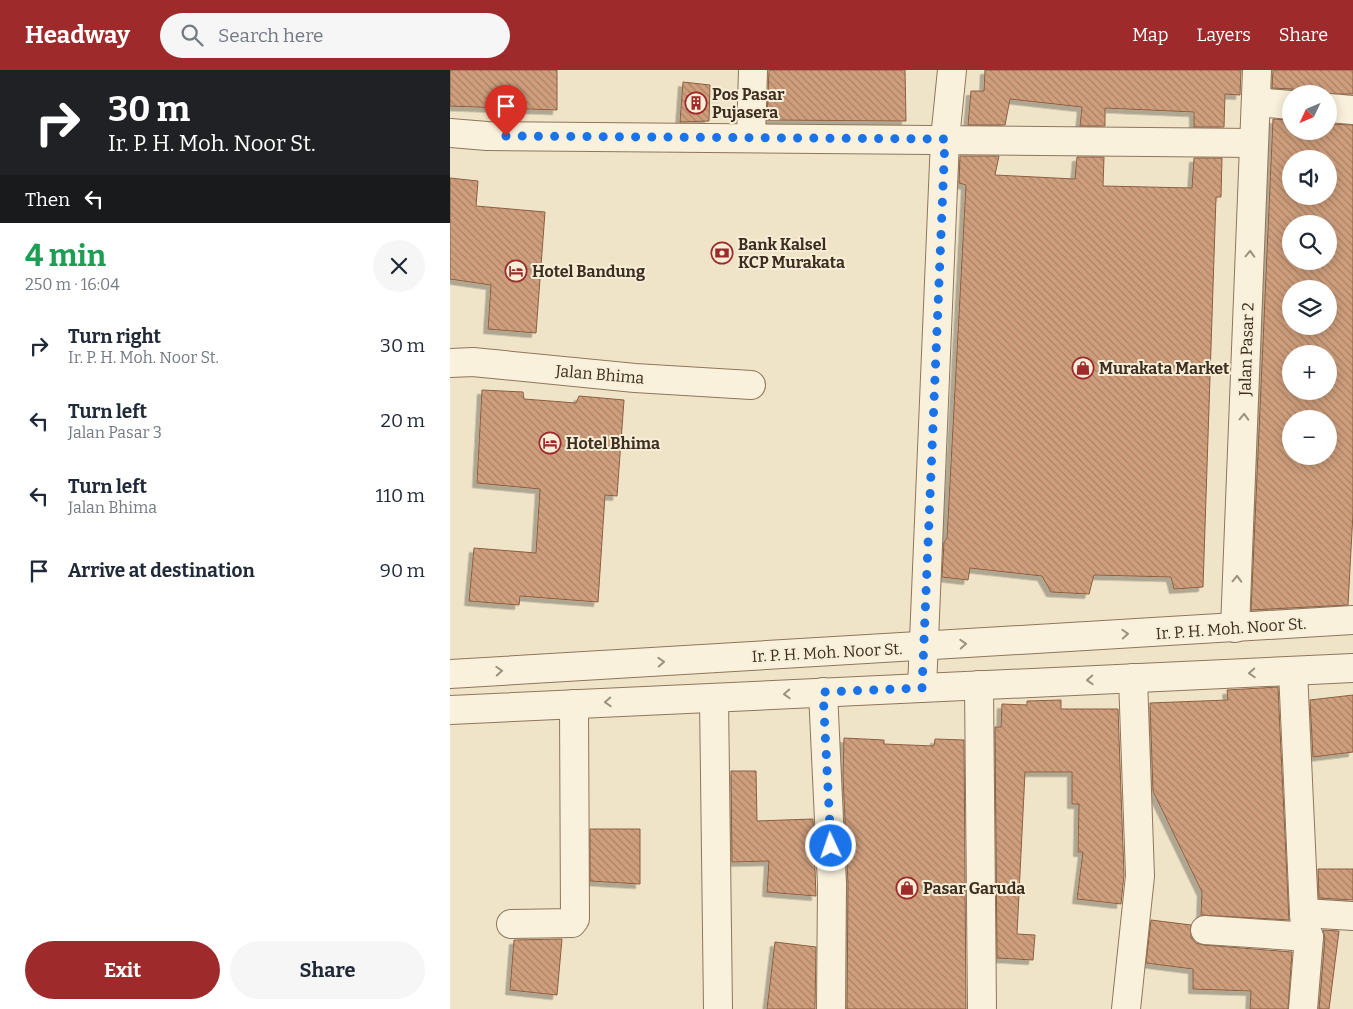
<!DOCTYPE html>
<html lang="en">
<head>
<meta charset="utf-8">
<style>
	:root { --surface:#fff; --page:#f6f6f7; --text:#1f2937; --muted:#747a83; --accent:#9e2a2b }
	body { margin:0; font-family:Bitter,serif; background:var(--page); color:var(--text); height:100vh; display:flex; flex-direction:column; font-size:19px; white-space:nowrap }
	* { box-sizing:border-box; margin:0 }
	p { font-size:16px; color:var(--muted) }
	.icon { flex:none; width:28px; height:28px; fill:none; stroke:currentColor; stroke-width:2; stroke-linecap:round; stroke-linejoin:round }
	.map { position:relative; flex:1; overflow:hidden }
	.sheet { display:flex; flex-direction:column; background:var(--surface); width:450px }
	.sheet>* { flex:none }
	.hud { background:#202124; color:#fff; overflow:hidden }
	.needle { width:32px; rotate:226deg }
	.buttons { position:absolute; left:832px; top:15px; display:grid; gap:10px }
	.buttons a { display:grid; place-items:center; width:55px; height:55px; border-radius:50%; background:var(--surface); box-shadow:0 2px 12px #0003; font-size:25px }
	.pin { position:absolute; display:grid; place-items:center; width:42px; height:42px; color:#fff; margin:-51px -21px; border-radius:50% 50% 50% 0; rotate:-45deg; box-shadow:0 0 5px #0007 }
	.pin .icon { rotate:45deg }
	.me { position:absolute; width:55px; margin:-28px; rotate:357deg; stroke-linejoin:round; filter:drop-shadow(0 0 4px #0008) }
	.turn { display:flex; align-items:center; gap:18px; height:105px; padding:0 25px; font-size:22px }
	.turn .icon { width:65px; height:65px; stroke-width:2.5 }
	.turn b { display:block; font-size:35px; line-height:42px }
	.then { display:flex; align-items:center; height:48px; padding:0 25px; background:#0003; gap:10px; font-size:19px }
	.round { display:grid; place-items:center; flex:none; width:52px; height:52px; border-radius:26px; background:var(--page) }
	.overview { display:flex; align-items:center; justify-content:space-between; height:85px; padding:0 25px }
	h1 { font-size:30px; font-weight:700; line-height:38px; color:#1e9e55 }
	.action { display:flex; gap:10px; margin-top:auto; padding:10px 25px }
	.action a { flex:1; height:58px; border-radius:30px; background:var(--accent); color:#fff; font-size:20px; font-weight:700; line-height:58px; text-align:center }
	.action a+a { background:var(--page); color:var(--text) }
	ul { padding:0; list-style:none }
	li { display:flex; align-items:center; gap:15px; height:75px; padding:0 25px }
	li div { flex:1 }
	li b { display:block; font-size:19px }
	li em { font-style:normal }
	header { display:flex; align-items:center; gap:30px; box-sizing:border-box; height:70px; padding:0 25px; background:var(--accent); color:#fff }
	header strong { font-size:24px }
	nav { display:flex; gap:28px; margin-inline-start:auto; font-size:18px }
	.search { width:350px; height:45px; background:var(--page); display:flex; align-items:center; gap:12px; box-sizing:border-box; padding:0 18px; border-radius:28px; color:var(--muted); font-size:19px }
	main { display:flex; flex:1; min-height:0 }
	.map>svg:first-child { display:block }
	.building { fill:url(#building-back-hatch); stroke:#8d5f41; fill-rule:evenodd; filter:url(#shadow) }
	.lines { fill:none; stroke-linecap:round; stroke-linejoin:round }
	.minor-casing { stroke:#8d765c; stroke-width:30 }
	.minor { stroke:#faf1dc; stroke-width:28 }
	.oneway { stroke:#9c907e }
	.route { stroke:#1a73e8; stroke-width:9; stroke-dasharray:0 16.2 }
	.labels { text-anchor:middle; stroke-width:4; stroke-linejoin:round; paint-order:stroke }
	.poi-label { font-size:16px; font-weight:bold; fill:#3d2e20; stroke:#f7eed8; text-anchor:start }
	.street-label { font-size:16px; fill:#3d2e20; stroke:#f7eed8 }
</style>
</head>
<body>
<header>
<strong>Headway</strong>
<div class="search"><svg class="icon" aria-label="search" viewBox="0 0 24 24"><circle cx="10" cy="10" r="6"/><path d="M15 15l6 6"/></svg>Search here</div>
<nav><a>Map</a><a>Layers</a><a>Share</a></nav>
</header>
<main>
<section class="sheet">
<div class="hud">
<div class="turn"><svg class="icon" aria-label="right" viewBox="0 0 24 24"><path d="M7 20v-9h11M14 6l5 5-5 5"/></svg><div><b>30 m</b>Ir. P. H. Moh. Noor St.</div></div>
<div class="then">Then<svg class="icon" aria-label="left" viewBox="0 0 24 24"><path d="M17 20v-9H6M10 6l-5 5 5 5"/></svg></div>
</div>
<div class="overview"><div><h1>4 min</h1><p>250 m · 16:04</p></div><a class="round"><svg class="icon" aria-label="close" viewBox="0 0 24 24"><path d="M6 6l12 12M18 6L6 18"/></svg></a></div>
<ul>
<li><svg class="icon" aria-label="right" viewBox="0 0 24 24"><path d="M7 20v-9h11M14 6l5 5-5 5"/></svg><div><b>Turn right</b><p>Ir. P. H. Moh. Noor St.</p></div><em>30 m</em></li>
<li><svg class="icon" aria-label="left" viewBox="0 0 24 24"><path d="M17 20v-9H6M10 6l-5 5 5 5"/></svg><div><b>Turn left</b><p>Jalan Pasar 3</p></div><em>20 m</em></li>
<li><svg class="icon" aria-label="left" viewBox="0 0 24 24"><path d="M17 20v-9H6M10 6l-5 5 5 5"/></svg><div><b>Turn left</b><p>Jalan Bhima</p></div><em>110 m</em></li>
<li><svg class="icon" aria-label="arrive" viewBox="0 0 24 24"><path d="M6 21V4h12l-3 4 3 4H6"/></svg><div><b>Arrive at destination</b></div><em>90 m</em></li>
</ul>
<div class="action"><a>Exit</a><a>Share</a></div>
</section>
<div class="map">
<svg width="903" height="939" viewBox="0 0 903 939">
	<defs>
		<pattern id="building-back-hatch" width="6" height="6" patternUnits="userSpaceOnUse" patternTransform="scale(1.25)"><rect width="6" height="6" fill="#cf9f7d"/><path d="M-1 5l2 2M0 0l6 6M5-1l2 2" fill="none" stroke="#a98266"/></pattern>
		<filter id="shadow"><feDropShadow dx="-4.5" dy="4.5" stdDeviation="0" flood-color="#0004"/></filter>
	</defs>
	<rect width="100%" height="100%" fill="#f0e4c8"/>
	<!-- building -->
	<g class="building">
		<polygon points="0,0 107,0 107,40 0,36"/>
		<polygon points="319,0 455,0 456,51 317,50"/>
		<polygon points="535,0 791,0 790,25 775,24 774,57 744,57 744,42 655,38 655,56 630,56 632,37 560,29 555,55 518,55 521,21 534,21"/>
		<polygon points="823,0 903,0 903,24 851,24 842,19 822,18"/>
		<polygon points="233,12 260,15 259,51 230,52"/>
		<path d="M823 49 841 50V61H879V54L903 55V443L898 535 801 540ZM841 89H879V126H841ZM841 154H879V191H841ZM841 219H879V256H841ZM841 284H879V321H841ZM841 349H879V386H841Z"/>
		<polygon points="510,86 549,86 545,105 625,109 627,87 654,87 653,116 742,118 744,88 772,88 771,127 766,127 753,517 724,519 721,507 644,505 639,524 601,522 592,506 520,498 518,510 492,507 494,472 497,468 516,115 509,113"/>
		<polygon points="0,108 28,111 26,136 95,142 86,263 38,259 41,215 0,209"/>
		<polygon points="32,320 73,322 74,329 126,333 129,326 174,330 167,426 155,425 148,532 70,526 69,535 19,531 24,478 86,483 90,419 27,413"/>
		<polygon points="828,617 839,850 751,845 752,822 703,721 700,633 778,630 777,620"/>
		<polygon points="903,625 903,682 863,687 860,630"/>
		<polygon points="611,630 611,639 668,639 674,805 671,834 627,829 633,782 628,782 629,734 622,734 622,702 575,702 567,864 585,865 583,890 547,888 545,657 551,657 552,634 577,635 577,631"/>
		<polygon points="394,668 434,670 434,674 484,676 485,669 514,670 516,939 397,939 398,814 393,706"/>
		<polygon points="281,701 306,701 307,751 363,749 366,826 317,822 319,791 282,792"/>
		<polygon points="140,759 190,759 190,814 140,811"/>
		<polygon points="868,799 903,799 903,830 869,828"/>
		<polygon points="701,850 741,855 741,867 746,873 753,875 842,882 838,939 800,939 801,921 743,919 743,899 696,893"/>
		<polygon points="873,860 889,861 879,939 869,939 875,868"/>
		<polygon points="112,869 107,925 60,920 64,870"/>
		<polygon points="325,872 366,877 365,939 317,939"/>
	</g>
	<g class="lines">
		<!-- minor casing -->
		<g class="minor-casing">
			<g id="minor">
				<polyline points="806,32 841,35"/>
				<polyline points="879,38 903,40"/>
				<polyline points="0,63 37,66 804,73"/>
				<polyline points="301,68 303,0"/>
				<polyline points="0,293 23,292 185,308 301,315"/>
				<polyline points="785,558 807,0"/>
				<polyline points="843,601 854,843 855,857 859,867 853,939"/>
				<polyline points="0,604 903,550"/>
				<polyline points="529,615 532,939"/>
				<polyline points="472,618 495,69 502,0"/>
				<polyline points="373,622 382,814 381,939"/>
				<polyline points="264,628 268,939"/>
				<polyline points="0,640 903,598"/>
				<polyline points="854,843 903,846"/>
				<polyline points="61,854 122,853 125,849 124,634"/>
				<polyline points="755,860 859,867"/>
				<polyline points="676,939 690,806 683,608"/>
			</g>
		</g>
		<!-- minor -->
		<use href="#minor" class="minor"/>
	</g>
	<!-- one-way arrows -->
	<defs><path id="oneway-chevron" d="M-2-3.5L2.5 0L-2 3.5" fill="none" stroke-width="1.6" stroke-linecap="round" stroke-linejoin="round" transform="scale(1.25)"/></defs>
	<g class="oneway">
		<use href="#oneway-chevron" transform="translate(800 184) rotate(-88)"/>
		<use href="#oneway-chevron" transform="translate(794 347) rotate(-88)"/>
		<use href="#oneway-chevron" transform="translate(787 509) rotate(-88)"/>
		<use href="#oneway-chevron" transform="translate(675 564) rotate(-3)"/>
		<use href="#oneway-chevron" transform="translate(513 574) rotate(-3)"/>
		<use href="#oneway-chevron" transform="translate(211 592) rotate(-3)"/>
		<use href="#oneway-chevron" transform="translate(49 601) rotate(-3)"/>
		<use href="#oneway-chevron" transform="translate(802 603) rotate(177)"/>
		<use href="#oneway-chevron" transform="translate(640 610) rotate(177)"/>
		<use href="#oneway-chevron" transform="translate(337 624) rotate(177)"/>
		<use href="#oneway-chevron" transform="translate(158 632) rotate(177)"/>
	</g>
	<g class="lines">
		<!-- route -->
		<polyline class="route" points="56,66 495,69 472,618 373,622 381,776"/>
	</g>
	<!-- icons -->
	<defs>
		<g id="building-ring" transform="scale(1.125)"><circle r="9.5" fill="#f7eed8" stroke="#9e2a2b" stroke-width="1.5"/><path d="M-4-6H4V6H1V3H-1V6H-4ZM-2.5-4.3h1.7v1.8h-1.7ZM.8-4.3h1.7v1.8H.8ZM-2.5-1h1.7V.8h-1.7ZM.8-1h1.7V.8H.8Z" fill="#9e2a2b"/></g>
		<g id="bank-ring" transform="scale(1.125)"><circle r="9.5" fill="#f7eed8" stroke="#9e2a2b" stroke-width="1.5"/><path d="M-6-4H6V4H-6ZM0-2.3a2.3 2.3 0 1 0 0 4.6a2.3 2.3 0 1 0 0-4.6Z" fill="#9e2a2b"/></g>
		<g id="hotel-ring" transform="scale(1.125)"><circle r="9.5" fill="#f7eed8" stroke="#9e2a2b" stroke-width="1.5"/><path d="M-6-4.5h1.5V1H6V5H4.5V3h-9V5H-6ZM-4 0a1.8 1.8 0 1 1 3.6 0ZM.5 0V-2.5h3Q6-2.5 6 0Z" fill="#9e2a2b"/></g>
		<g id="shop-ring" transform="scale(1.125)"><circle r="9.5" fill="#f7eed8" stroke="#9e2a2b" stroke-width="1.5"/><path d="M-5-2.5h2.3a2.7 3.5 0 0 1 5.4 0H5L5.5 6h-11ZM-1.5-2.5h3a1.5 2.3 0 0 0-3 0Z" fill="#9e2a2b"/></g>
	</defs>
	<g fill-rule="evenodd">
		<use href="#building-ring" x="246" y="33"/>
		<use href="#bank-ring" x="272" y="183"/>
		<use href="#hotel-ring" x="66" y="201"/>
		<use href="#shop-ring" x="633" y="298"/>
		<use href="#hotel-ring" x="100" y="373"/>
		<use href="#shop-ring" x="457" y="818"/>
	</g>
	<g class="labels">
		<!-- poi labels -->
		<g class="poi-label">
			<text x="262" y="30">Pos Pasar<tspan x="262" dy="18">Pujasera</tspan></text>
			<text x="288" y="180">Bank Kalsel<tspan x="288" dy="18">KCP Murakata</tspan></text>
			<text x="82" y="207">Hotel Bandung</text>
			<text x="649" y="304">Murakata Market</text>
			<text x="116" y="379">Hotel Bhima</text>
			<text x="473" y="824">Pasar Garuda</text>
		</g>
		<!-- street labels -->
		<g class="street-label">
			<text transform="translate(796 279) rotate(-88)" y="6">Jalan Pasar 2</text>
			<text transform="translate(150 304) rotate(5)" y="6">Jalan Bhima</text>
			<text transform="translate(781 558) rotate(-4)" y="6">Ir. P. H. Moh. Noor St.</text>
			<text transform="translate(377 582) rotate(-3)" y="6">Ir. P. H. Moh. Noor St.</text>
		</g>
	</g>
</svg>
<div class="buttons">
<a><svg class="needle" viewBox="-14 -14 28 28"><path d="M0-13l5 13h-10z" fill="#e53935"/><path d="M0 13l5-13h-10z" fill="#747a83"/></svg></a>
<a><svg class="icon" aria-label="sound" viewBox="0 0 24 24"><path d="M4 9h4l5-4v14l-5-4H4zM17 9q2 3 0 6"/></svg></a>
<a><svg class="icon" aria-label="search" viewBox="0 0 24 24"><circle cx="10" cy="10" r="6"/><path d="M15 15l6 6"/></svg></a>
<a><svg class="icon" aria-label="layers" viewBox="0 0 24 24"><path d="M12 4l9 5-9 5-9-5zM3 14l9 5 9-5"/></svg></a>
<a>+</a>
<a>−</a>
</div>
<div class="pin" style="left:56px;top:66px;background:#d93025"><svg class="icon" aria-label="arrive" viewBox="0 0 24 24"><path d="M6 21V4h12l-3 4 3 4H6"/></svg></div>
<svg class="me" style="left:381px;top:776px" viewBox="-20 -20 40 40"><circle r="17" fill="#1a73e8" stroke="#fff" stroke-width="3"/><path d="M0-11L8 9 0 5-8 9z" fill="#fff"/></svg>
</div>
</main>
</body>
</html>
